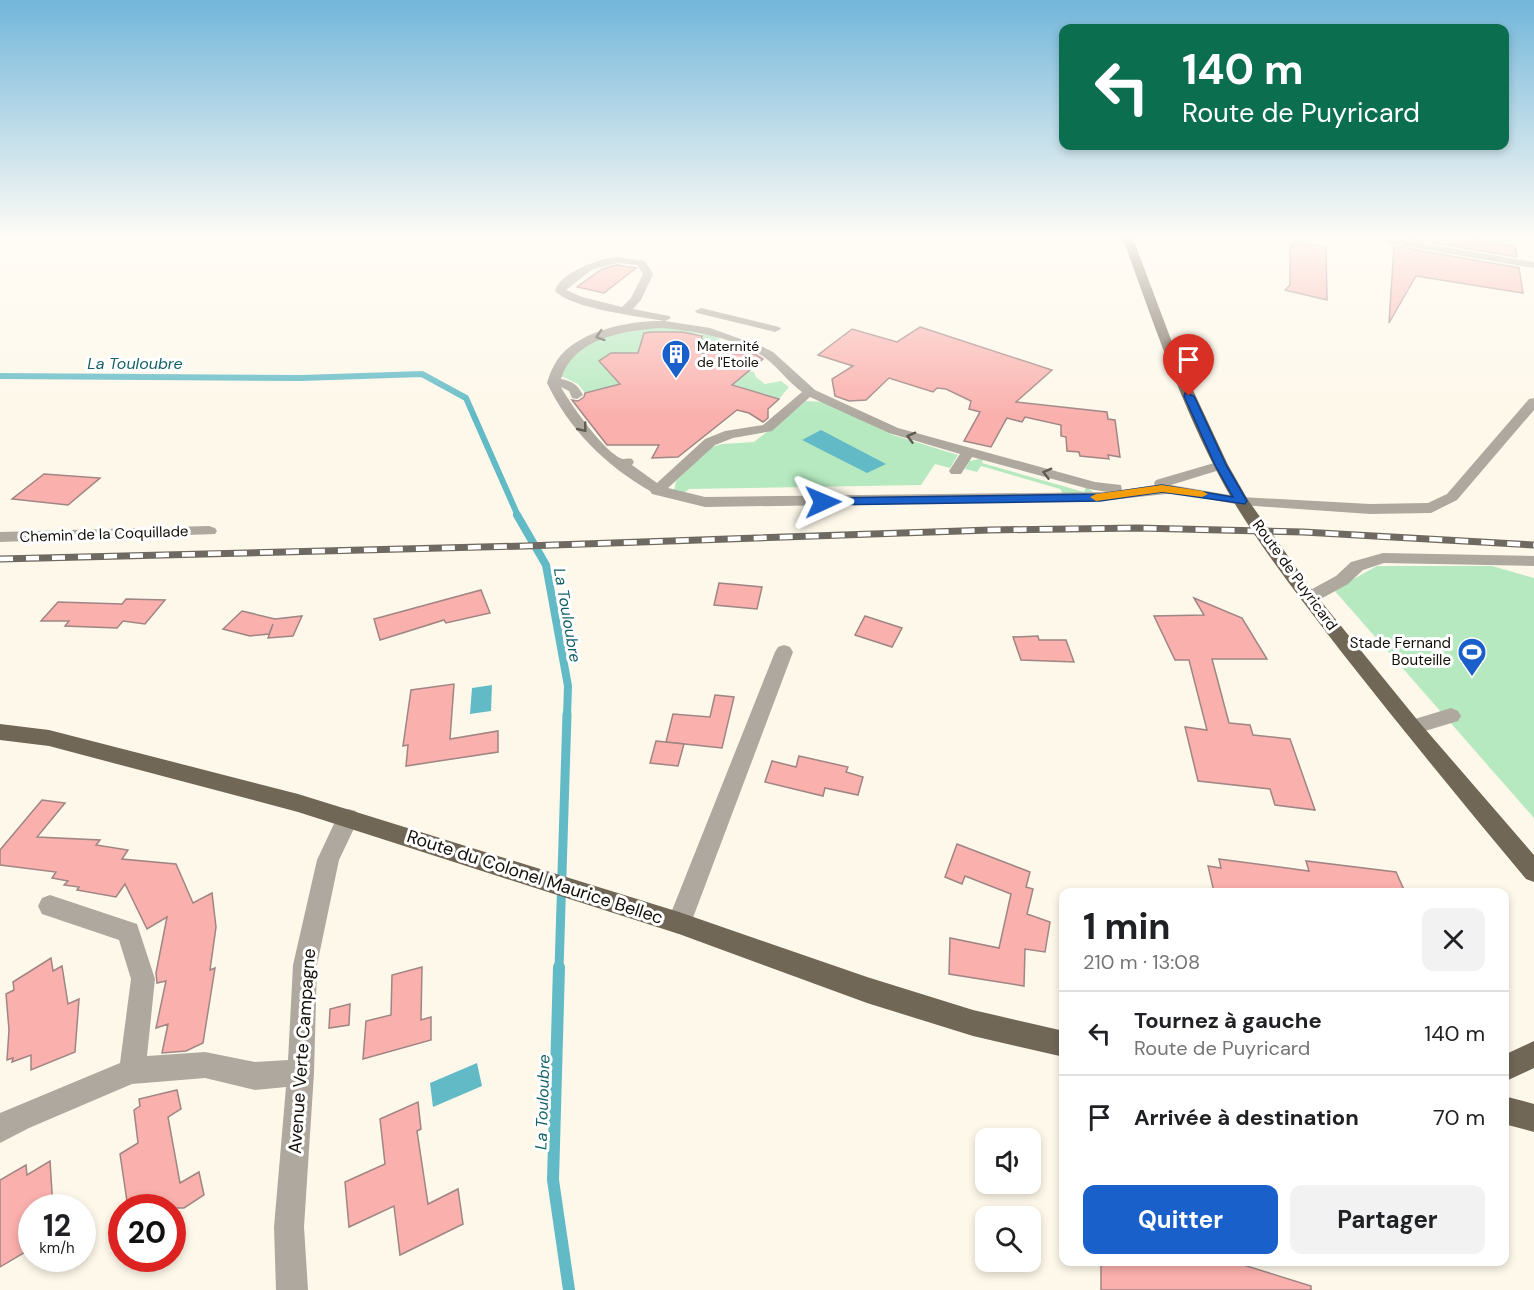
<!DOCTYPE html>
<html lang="fr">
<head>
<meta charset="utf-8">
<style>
	:root { --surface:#fff; --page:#f2f2f2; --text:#202124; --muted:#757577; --line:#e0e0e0; --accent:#1960cb }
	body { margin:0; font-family:"DM Sans",sans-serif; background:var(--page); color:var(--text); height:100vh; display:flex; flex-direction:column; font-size:22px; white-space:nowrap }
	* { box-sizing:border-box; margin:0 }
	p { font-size:20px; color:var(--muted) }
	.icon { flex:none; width:33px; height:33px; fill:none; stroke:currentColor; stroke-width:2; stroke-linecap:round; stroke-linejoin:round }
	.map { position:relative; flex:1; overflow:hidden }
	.sheet { position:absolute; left:1059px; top:888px; width:450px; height:378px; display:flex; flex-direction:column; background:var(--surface); border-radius:12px; box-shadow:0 3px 9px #0003 }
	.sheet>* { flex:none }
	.guide { position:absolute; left:1059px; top:24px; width:450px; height:126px; border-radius:12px; box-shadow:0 3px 9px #0003; background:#0b6e4f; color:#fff; overflow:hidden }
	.tools { position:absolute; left:975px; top:1128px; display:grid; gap:12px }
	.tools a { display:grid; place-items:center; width:66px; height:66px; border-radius:12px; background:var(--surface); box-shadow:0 3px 9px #0003; font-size:30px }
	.speed { position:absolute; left:18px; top:1194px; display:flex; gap:12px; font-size:30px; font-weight:700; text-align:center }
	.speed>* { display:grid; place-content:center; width:78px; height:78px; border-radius:50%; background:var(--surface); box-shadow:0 3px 9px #0003; line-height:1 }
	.speed small { font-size:15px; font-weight:400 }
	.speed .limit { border:9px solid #d22; background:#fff; color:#111 }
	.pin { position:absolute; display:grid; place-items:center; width:51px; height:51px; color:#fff; margin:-62px -26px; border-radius:50% 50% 50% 0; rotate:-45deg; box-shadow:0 0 6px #0007 }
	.pin .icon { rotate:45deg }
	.me { position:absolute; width:66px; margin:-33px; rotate:89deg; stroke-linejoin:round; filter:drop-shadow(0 0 4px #0008) }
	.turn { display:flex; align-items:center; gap:21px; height:126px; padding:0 24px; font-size:27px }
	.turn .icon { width:78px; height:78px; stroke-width:2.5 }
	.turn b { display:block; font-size:42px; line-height:51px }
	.round { display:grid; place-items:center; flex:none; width:63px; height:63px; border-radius:12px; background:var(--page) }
	.summary { display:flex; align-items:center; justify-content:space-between; height:102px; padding:0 24px }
	h1 { font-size:36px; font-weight:700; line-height:45px }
	.action { display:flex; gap:12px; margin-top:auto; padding:12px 24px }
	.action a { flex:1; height:69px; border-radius:12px; background:var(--accent); color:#fff; font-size:24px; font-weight:700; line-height:69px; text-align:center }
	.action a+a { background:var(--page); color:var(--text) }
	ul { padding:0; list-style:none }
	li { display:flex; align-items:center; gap:18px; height:84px; padding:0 24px; border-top:2px solid var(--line) }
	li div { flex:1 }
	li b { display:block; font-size:22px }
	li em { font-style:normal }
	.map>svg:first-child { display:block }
	.green { fill:#b6e9c0 }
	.water { fill:#61bac5 }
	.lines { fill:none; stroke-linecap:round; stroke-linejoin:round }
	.stream-far3 { stroke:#61bac5; stroke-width:6 }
	.stream-far2 { stroke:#61bac5; stroke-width:8 }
	.stream-far1 { stroke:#61bac5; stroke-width:9 }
	.stream { stroke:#61bac5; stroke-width:12 }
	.building { fill:#fab0ad; stroke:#9f8584; stroke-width:1.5 }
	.minor { fill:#aea89f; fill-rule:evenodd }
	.major { fill:#716757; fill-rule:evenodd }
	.rail-casing { stroke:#6f6a61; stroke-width:7 }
	.rail { stroke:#fff; stroke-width:4.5; stroke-dasharray:13; stroke-linecap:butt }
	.oneway { stroke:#605b53 }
	.route { fill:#1960cb; stroke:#103e84; stroke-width:1.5 }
	.slow { fill:#f59e0b }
	.labels { text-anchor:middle; stroke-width:6; stroke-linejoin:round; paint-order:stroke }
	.far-poi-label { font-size:14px; fill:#120e07; stroke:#fff; text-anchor:start }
	.street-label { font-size:15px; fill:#120e07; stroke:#fff }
	.poi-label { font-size:15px; fill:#120e07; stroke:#fff; text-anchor:end }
	.water-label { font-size:16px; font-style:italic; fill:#146068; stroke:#fff }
	.near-street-label { font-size:18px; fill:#120e07; stroke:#fff }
</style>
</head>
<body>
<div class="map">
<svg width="1534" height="1290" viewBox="0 0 1534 1290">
	<rect width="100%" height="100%" fill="#fef8ea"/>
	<!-- green -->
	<g class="green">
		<path d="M679 326 715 335 721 340 701 343 702 334C688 333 657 330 645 333L653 375 585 393 578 384 559 375C562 365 568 361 576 354 605 329 642 327 679 326Z"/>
		<polygon points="750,371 754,372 756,377 765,384 781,381 789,387 779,399 731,385"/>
		<polygon points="806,401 824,402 893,435 958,455 950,468 935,464 921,485 689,489 683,494 674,491 676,481 712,447 722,444 754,442"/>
		<polygon points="980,459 983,459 982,463 1084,492 1086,487 1093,492 1064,495 1060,489 981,466 977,472 965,469 969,461"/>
		<polygon points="1377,566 1492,566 1534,578 1534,818 1334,590"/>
	</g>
	<!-- water -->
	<g class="water">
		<polygon points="821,430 886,464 867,473 802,440"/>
		<polygon points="492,685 491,711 470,714 472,688"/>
		<polygon points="477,1063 482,1086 433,1107 430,1083"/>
	</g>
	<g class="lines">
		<!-- stream-far3 -->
		<polyline class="stream-far3" points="0,376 301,378 422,374 466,398 518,516"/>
		<!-- stream-far2 -->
		<polyline class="stream-far2" points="517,515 546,565 568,686 567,716"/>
		<!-- stream-far1 -->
		<polyline class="stream-far1" points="559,969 567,714"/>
		<!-- stream -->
		<polyline class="stream" points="559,967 553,1180 569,1290"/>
	</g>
	<!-- building -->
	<g class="building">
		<polygon points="1394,236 1457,236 1487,241 1515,246 1517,257"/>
		<polygon points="1293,242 1326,247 1327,300 1285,290 1290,285 1290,246 1293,247"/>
		<polygon points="1394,246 1519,268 1523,293 1416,276 1389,323"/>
		<polygon points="617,265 636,268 604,293 577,287 602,269"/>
		<polygon points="920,327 1052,370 1016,402 1107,412 1108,419 1115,420 1120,457 1108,455 1109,459 1080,456 1079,452 1067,451 1066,437 1061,436 1061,425 1025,417 1022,422 1007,418 991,447 964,441 980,412 969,409 971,401 946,389 937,388 933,392 889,378 866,400 849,401 835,396 832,379 853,366 818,355 852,329 897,342"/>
		<polygon points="651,332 682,332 702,336 699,353 755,354 763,359 732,385 779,399 768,409 768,418 763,422 749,413 737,410 678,457 652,458 659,445 607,445 572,400 578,401 584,397 585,393 620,384 599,361 611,353 638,353 644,333"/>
		<polygon points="44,474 100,478 68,505 12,499"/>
		<polygon points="719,583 762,587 757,609 714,605"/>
		<polygon points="481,590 490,613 446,623 444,620 380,640 374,619"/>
		<polygon points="1194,598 1242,618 1267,659 1212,659 1229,723 1250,725 1253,735 1290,739 1315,810 1275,805 1270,789 1198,781 1185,727 1207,730 1189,660 1175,660 1154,616 1204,615"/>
		<polygon points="126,599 165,600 145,624 123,621 117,628 65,626 69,621 41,621 58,602 122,604"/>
		<polygon points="242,611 275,619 302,616 293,636 268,638 273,624 269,634 250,636 223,629"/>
		<polygon points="865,616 902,628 892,647 855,635"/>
		<polygon points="1038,636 1039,640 1066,640 1074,662 1021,660 1013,637"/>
		<polygon points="454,684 450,739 498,731 498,752 406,766 408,745 403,746 411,690"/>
		<polygon points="715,695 734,697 722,748 666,742 673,714 710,717"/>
		<polygon points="656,741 684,744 678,766 650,763"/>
		<polygon points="799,756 848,767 846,772 863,777 858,795 825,788 823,796 765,782 772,761 796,767"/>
		<polygon points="42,800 65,803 37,837 100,840 96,845 128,850 122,859 176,864 193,903 212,893 216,927 210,970 215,968 203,1043 186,1051 162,1053 168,1024 156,1028 166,981 157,983 156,973 167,917 147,929 125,884 116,897 77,890 79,887 64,885 68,881 52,878 56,872 0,865 0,850"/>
		<polygon points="957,844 1030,872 1026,887 1033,889 1027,914 1050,922 1045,952 1025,949 1024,986 949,974 950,938 999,948 1011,894 965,876 962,884 945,877"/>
		<polygon points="1219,859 1309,871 1306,861 1396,872 1405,892 1214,892 1208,866 1221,868"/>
		<polygon points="51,958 53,971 62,966 68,1004 79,999 75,1052 31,1070 31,1055 12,1062 13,1058 7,1060 9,1030 6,994 14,990 13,982"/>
		<polygon points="422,967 421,1020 431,1017 431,1040 363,1059 366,1021 391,1015 392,975"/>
		<polygon points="350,1004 349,1025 329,1028 330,1009"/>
		<polygon points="177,1090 181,1109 168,1117 180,1183 199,1172 204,1195 184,1208 128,1208 120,1154 138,1143 134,1110 140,1106 139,1099"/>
		<polygon points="418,1102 421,1129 417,1131 428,1204 458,1189 463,1224 400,1255 394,1206 349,1227 345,1182 385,1164 380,1119"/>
		<polygon points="50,1161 53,1208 32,1208 32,1248 0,1267 0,1180 26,1165 27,1175"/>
		<polygon points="1101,1262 1234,1262 1311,1286 1311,1290 1101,1290"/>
	</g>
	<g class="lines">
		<!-- minor -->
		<g class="minor">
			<polygon points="1390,238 1534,262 1534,268 1387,243 1385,241"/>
			<path d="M617 257 645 261 653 274 641 300 633 309 669 316 671 318 665 321 710 328 763 347 773 352 815 390 898 428 1095 482 1121 485 1122 490 1155 485 1154 483 1156 480 1221 461 1228 465 1226 468 1171 485 1241 497 1370 504 1428 503 1447 494 1529 399 1534 398V410L1457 500 1431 513 1370 514 1241 505 1176 493 1100 501 705 507 652 494 650 491C605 465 569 429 547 383 550 372 555 362 562 354 585 329 633 320 664 321 638 316 572 309 555 291 559 273 600 258 617 257ZM617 263 637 265 643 274 631 298 622 307 582 297 566 290 593 269ZM658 328C689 329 739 339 764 357 778 367 788 382 802 392L763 425 725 431 705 439 657 483 632 465 634 462 632 459C629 458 626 459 623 459 606 455 569 402 561 387L569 391 572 398 577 399 583 395C578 385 572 381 561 379 573 339 622 331 658 328ZM810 397 889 433 960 454 949 471 951 474H961L972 457 1089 489 1107 492 705 497 668 488 715 445 733 438 772 431Z"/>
			<polygon points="701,308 779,327 781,329 775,332 697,313 695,311"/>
			<polygon points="209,526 215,528 217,531 215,534 0,542 0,532"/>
			<polygon points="1383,553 1534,556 1534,566 1384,563 1363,570 1348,584 1315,602 1303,602 1300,598 1303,594 1336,576 1351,562"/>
			<polygon points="784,645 790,647 793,652 691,923 687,931 679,934 671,931 667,923 775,652 778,647"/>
			<polygon points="1451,708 1458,711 1461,716 1458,721 1412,735 1405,732 1402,727 1405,722"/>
			<polygon points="348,809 356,811 359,818 339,860 317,965 314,1073 304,1227 308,1290 276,1290 274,1227 286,1087 255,1090 205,1078 132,1084 29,1128 0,1143 0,1113 120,1063 131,979 119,940 42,914 38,906 42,898 50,895 137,924 155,979 147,1056 205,1052 255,1062 288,1060 293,965 317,860 340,811"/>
		</g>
		<!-- major -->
		<g class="major">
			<path d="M1122 236H1132L1178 358 1228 465 1248 500 1315 594 1419 722 1534 855V882L1526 879C1464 805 1403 730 1343 654 1305 604 1264 553 1232 499 1185 417 1154 325 1122 236Z"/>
			<polygon points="0,724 49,730 298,794 679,912 867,977 973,1010 1064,1031 1064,1057 973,1036 867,1003 679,934 298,812 49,746 0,740"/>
			<polygon points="1534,1041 1534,1068 1504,1082 1504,1055"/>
			<polygon points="1504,1096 1534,1104 1534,1132 1504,1124"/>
		</g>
		<!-- rail casing -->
		<g class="rail-casing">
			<polyline id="rail" points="0,559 525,546 990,530 1138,528 1303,532 1534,545"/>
		</g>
		<!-- rail -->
		<use href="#rail" class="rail"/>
	</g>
	<!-- one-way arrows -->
	<defs><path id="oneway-chevron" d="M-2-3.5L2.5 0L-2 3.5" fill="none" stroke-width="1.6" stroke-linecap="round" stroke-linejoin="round" transform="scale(1.5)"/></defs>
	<g class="oneway">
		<use href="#oneway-chevron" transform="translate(600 336) rotate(162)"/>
		<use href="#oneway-chevron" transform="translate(583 428) rotate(51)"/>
		<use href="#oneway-chevron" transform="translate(911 437) rotate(-165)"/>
		<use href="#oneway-chevron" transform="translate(1047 473) rotate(-165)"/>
	</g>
	<!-- sky -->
	<linearGradient id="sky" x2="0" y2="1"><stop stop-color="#72b6da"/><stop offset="0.57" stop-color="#fffcf6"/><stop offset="1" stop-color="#fffcf6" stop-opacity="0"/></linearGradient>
	<rect width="1534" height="417" fill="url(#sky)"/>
	<!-- route -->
	<polygon class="route" points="1185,393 1194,396 1226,465 1247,501 1245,504 1162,492 1100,501 823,505 817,502 823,498 1100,494 1162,485 1233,497 1215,465 1184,396"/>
	<!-- slow -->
	<polygon class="slow" points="1162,485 1202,491 1208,494 1202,497 1162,492 1096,501 1090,497 1096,494"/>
	<!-- icons -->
	<defs>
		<g id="building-pin" transform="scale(1.5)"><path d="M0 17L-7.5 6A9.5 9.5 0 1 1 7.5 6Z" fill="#1960cb" stroke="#fff"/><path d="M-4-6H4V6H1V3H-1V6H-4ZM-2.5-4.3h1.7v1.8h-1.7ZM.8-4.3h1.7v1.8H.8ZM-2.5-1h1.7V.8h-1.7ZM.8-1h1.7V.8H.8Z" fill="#fff"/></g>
		<g id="stadium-pin" transform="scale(1.5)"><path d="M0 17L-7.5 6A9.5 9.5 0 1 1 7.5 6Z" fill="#1960cb" stroke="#fff"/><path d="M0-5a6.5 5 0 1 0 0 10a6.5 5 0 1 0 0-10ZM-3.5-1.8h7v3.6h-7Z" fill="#fff"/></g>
	</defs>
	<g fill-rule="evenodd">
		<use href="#building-pin" x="676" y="354"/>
		<use href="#stadium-pin" x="1472" y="652"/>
	</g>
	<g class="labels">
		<!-- far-poi labels -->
		<g class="far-poi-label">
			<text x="697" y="351">Maternité<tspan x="697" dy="16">de l'Etoile</tspan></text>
		</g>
		<!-- street labels -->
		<g class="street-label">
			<text transform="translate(104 534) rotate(-2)" y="5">Chemin de la Coquillade</text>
			<text transform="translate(1295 575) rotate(54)" y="5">Route de Puyricard</text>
		</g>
		<!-- poi labels -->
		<g class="poi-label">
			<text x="1451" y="648">Stade Fernand<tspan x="1451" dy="17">Bouteille</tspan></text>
		</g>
		<!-- water labels -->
		<g class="water-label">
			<text x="135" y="369">La Touloubre</text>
			<text transform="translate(568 615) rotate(80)" y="6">La Touloubre</text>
			<text transform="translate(542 1102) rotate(-88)" y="6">La Touloubre</text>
		</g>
		<!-- near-street labels -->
		<g class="near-street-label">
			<text transform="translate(535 877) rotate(18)" y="6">Route du Colonel Maurice Bellec</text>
			<text transform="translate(302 1051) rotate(-86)" y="6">Avenue Verte Campagne</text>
		</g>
	</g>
</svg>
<div class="tools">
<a><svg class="icon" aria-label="sound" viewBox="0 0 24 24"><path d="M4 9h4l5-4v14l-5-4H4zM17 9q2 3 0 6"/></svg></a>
<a><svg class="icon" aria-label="search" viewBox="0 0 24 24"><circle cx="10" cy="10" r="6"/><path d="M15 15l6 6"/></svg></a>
</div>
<div class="speed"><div>12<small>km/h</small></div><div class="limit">20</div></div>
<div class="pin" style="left:1189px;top:396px;background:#d93025"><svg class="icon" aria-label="arrive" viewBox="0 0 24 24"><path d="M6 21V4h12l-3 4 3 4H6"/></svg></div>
<svg class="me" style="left:823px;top:502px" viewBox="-20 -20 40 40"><path d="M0-17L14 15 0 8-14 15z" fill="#1960cb" stroke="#fff" stroke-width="4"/></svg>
<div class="guide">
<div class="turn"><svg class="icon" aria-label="left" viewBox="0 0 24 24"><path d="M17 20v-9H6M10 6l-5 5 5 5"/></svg><div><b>140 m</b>Route de Puyricard</div></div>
</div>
<section class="sheet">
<div class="summary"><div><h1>1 min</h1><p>210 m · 13:08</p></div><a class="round"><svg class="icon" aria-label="close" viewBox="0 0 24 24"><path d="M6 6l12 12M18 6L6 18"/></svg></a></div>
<ul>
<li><svg class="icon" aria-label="left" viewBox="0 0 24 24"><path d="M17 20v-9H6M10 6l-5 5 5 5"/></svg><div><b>Tournez à gauche</b><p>Route de Puyricard</p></div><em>140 m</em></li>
<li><svg class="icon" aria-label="arrive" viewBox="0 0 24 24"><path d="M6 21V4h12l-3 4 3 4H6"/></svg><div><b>Arrivée à destination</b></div><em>70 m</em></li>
</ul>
<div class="action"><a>Quitter</a><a>Partager</a></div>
</section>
</div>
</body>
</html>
